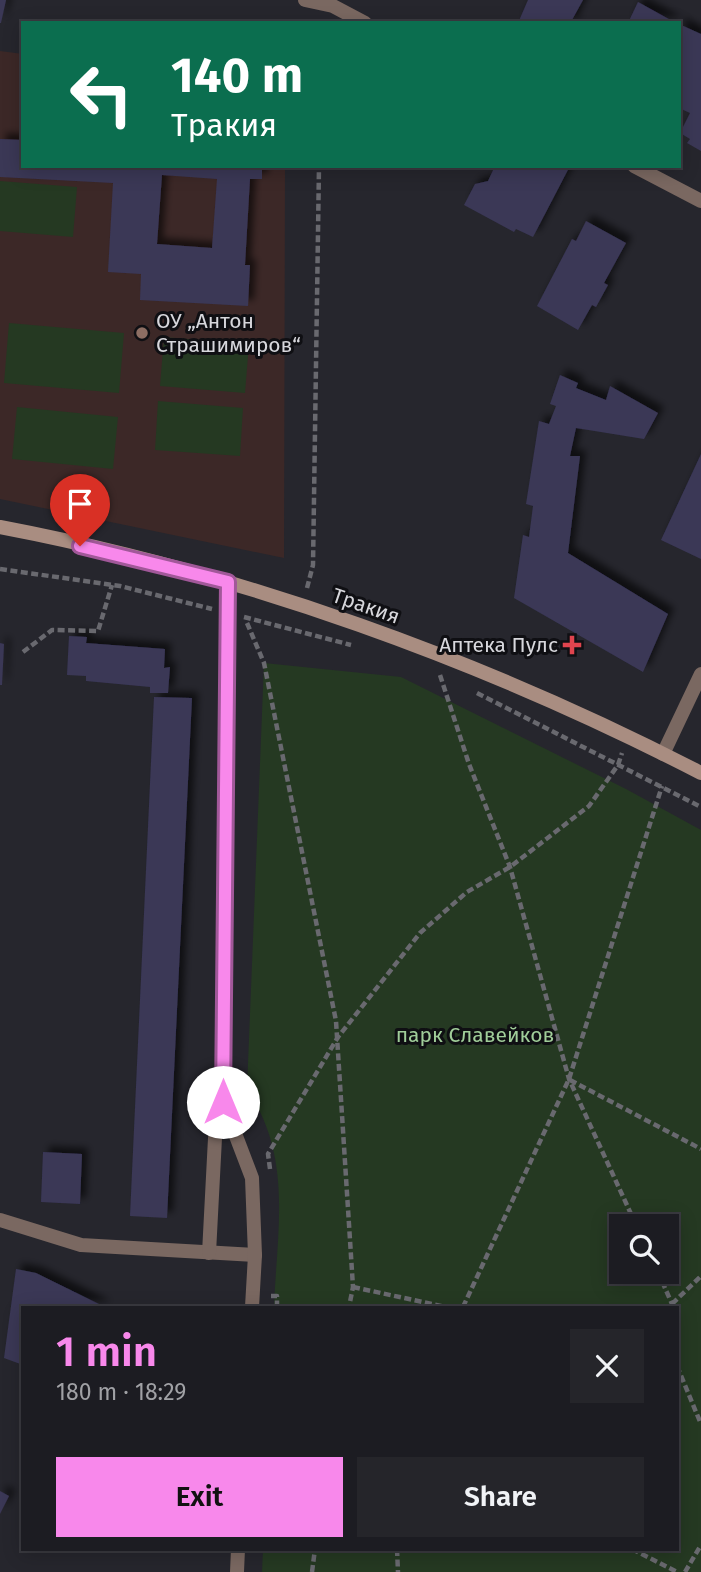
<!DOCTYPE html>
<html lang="en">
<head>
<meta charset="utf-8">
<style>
	:root { --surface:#1c1c22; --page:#25252a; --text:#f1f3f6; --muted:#a0a1a5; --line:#3a3a40; --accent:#f888eb }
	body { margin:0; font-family:"Fira Sans",sans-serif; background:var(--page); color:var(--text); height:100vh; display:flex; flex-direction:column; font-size:26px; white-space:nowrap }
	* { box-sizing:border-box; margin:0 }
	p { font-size:23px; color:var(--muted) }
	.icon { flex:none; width:38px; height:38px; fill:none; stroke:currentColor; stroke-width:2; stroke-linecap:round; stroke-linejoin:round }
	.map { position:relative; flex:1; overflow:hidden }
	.sheet { position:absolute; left:21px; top:1306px; width:658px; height:245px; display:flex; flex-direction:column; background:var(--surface); border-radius:0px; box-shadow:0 4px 18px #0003,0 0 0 2px var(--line) }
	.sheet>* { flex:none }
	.banner { position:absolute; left:21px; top:21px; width:660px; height:147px; border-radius:0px; box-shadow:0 4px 18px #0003,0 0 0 2px var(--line); background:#0b6e4f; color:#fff; overflow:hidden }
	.fabs { position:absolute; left:609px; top:1214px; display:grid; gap:14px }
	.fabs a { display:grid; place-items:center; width:70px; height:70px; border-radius:0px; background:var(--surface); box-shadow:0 4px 18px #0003,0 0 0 2px var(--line); font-size:35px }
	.pin { position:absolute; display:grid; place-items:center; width:60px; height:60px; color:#fff; margin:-72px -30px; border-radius:50% 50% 50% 0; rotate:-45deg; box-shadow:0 0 7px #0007 }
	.pin .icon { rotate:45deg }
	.me { position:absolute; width:77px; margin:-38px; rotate:0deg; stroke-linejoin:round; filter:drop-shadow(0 0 5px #0008) }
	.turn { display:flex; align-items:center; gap:24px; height:147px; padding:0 35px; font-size:32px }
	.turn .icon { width:91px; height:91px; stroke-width:2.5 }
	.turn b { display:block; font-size:49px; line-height:60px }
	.round { display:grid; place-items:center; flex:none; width:74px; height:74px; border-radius:0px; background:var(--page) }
	.summary { display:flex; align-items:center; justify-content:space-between; height:119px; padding:0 35px }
	h1 { font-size:42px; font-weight:600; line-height:52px; color:var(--accent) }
	.cta { display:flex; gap:14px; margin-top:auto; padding:14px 35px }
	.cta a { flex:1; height:80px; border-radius:0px; background:var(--accent); color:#111; font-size:28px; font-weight:600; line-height:80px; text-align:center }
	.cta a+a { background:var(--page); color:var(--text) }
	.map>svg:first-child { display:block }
	.education { fill:#3c2827 }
	.green { fill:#253922; fill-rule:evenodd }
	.building { fill:#3a3757; fill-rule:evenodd; filter:url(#shadow) }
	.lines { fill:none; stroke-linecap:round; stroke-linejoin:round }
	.path { stroke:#69696f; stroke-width:4.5; stroke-dasharray:7 3.5; stroke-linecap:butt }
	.minor { stroke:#7a6861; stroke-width:14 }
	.tertiary { stroke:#7a6861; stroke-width:14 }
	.secondary { stroke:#a98d81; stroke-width:14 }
	.route-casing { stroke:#a15899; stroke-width:18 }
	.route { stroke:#f888eb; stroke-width:12 }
	.education-dot { fill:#8d6e63; stroke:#0f0f13; stroke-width:2.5 }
	.health-dot { fill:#e0444e; stroke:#0f0f13; stroke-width:2.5 }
	.labels { text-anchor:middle; stroke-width:6; stroke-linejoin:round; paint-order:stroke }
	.poi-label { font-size:21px; fill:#d7d7dc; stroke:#0f0f13; text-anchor:start }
	.street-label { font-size:21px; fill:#d7d7dc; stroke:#0f0f13 }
	.park-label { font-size:21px; fill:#a0cd99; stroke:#0f0f13 }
</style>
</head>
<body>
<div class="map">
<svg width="701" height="1572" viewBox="0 0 701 1572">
	<defs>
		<filter id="shadow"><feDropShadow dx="6" dy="-6" stdDeviation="3.5" flood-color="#0009"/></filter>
	</defs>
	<rect width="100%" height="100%" fill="#26262d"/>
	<!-- education -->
	<polygon class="education" points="0,51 23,54 23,166 285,166 284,558 0,499"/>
	<!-- green -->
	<g class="green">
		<polygon points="0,181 77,187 73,237 0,231"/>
		<polygon points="9,323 124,333 119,393 4,383"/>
		<polygon points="164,337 249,344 245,393 160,386"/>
		<polygon points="158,401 243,408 240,456 155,450"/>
		<polygon points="17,407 118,417 113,469 12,459"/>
		<path d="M264 663 401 677 626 789 701 830V1572H262L263 1549H677V1307H274C277 1228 293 1158 247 1089ZM621 1227H667V1272H621Z"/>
	</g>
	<!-- building -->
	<g class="building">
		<polygon points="0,0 6,0 1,23 0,23"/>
		<polygon points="528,0 583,0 572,20 577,23 518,23"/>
		<polygon points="638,2 676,23 628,23"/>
		<polygon points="679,24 701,34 701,151 687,143 690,139 680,133 690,113 679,108"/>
		<path d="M0 139 23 140V166H262V179H250L245 265H250L248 306 140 300 141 274 108 272 113 183 0 177ZM162 175 217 179 212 248 157 244Z"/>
		<polygon points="495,166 570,166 533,237 516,229 514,232 464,205 475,184 488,181"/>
		<polygon points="586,221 626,243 604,283 608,285 596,307 592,305 578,330 537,306 572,239 576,241"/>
		<polygon points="560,375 578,383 576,388 606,400 610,386 658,413 644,439 576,428 570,456 580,456 568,553 668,614 643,672 514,598 523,535 529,537 533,506 526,504 539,421 549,424 556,406 550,404"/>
		<polygon points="701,454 701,559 661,540"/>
		<polygon points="69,636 87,637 86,643 165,649 164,668 170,667 168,693 150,693 150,687 86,681 86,676 67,675"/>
		<polygon points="0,643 4,644 2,685 0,685"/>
		<polygon points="154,697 192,698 167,1218 130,1216"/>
		<polygon points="43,1152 82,1154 80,1204 41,1202"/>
		<polygon points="16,1269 36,1273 105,1307 23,1307 23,1365 4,1358"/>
		<polygon points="0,1491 9,1496 0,1514"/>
	</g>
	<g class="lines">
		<!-- path -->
		<g class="path">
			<polyline points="0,569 120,586 212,609"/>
			<polyline points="307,588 313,565 319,166"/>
			<polyline points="244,617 351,645"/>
			<polyline points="247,623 264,663 336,1021 353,1287 349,1307"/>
			<polyline points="23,652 52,630 98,631 112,585"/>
			<polyline points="440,675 469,764 510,867 569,1079 637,1227"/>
			<polyline points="477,693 701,807"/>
			<polyline points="570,1080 701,1149"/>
			<polyline points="270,1169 268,1154 338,1037 420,933 467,892 510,867 589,806 618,765 622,753"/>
			<polyline points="658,1272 672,1304 670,1307"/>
			<polyline points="353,1287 446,1307"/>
			<polyline points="271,1296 277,1296 277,1307"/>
			<polyline points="672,1304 701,1276"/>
			<polyline points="463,1307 569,1079 662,786"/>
			<polyline points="677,1366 701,1424"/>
			<polyline points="397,1549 398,1572"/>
			<polyline points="632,1549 677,1572"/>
			<polyline points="312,1572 315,1549"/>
			<polyline points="685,1572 701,1545"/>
		</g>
		<!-- minor -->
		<g class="minor">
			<polyline points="305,0 333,6 365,23"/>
			<polyline points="634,166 701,201"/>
			<polyline points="0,1220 81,1245 255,1255"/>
			<polyline points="209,1253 215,1138 217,1119 223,1102"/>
		</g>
		<!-- tertiary -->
		<g class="tertiary">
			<polyline points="228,582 223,1102 252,1178 255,1255 252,1307"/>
			<polyline points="663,754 701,674"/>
			<polyline points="237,1572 238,1549"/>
		</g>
		<!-- secondary -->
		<path class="secondary" d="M0 527C242 573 482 660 701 773"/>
	</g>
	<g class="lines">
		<!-- route casing -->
		<g class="route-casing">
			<polyline id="route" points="80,546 228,582 223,1102"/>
		</g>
		<!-- route -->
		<use href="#route" class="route"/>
	</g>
	<!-- markers -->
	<circle class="education-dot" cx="142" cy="333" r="7"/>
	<path class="health-dot" d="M568.5 634.5h7v7h7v7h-7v7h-7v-7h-7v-7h7z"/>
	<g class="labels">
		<!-- poi labels -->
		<g class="poi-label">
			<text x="156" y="328">ОУ „Антон<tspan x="156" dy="24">Страшимиров“</tspan></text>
			<text x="558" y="652" text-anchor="end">Аптека Пулс</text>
		</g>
		<!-- street labels -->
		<g class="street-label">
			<text transform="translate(366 606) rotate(19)" y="7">Тракия</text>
		</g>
		<!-- park labels -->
		<g class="park-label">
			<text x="475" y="1042">парк Славейков</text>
		</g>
	</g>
</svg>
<div class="fabs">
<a><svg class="icon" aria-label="search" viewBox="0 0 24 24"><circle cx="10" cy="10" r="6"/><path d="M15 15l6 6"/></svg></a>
</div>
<div class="pin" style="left:80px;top:546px;background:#d93025"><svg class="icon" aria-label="arrive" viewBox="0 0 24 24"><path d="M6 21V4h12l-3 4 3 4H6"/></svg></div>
<svg class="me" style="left:223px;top:1102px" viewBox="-20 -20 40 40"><circle r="19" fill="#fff"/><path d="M0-13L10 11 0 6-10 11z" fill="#f888eb"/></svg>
<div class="banner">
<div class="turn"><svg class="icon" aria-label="left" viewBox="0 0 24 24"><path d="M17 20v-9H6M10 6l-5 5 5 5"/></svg><div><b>140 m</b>Тракия</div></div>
</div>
<section class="sheet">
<div class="summary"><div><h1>1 min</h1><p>180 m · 18:29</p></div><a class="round"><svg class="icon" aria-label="close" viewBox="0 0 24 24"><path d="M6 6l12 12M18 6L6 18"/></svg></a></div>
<div class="cta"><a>Exit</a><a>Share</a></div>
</section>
</div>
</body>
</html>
